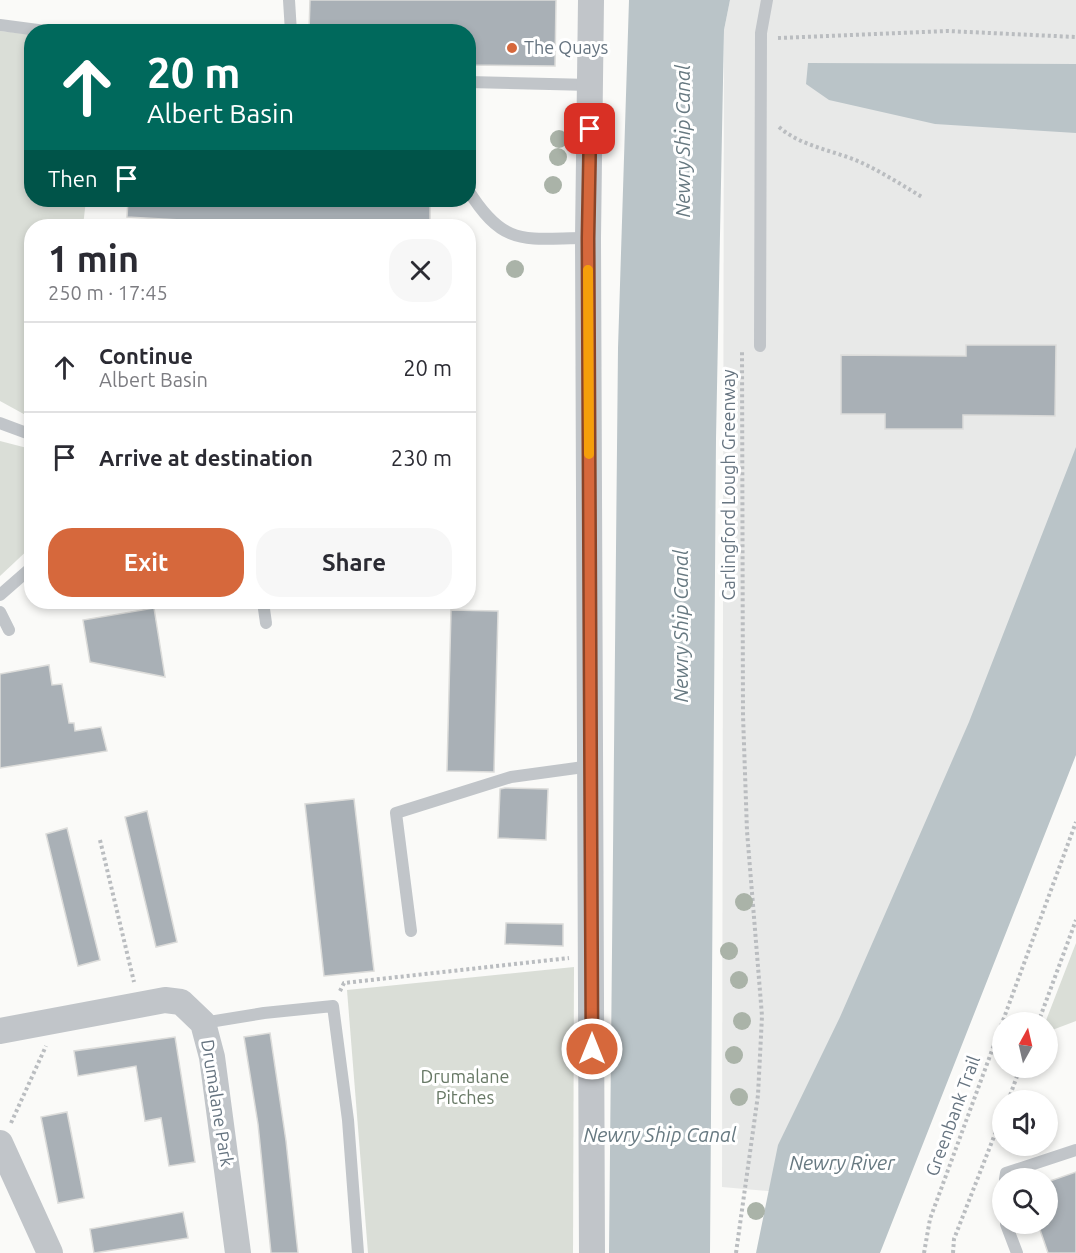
<!DOCTYPE html>
<html lang="en">
<head>
<meta charset="utf-8">
<style>
	:root { --surface:#fff; --page:#f7f7f7; --text:#2b2b33; --muted:#7c7c81; --line:#e1e1e2; --accent:#d6683c }
	body { margin:0; font-family:Ubuntu,sans-serif; background:var(--page); color:var(--text); height:100vh; display:flex; flex-direction:column; font-size:22px; white-space:nowrap }
	* { box-sizing:border-box; margin:0 }
	p { font-size:20px; color:var(--muted) }
	.icon { flex:none; width:33px; height:33px; fill:none; stroke:currentColor; stroke-width:2; stroke-linecap:round; stroke-linejoin:round }
	.map { position:relative; flex:1; overflow:hidden }
	.side { position:absolute; left:24px; top:219px; width:452px; height:390px; display:flex; flex-direction:column; background:var(--surface); border-radius:24px; box-shadow:0 3px 9px #0003 }
	.side>* { flex:none }
	.guide { position:absolute; left:24px; top:24px; width:452px; height:183px; border-radius:24px; box-shadow:0 3px 9px #0003; background:#00695c; color:#fff; overflow:hidden }
	.needle { width:39px; rotate:8deg }
	.tools { position:absolute; left:992px; top:1012px; display:grid; gap:12px }
	.tools a { display:grid; place-items:center; width:66px; height:66px; border-radius:50%; background:var(--surface); box-shadow:0 3px 9px #0003; font-size:30px }
	.pin { position:absolute; display:grid; place-items:center; width:51px; height:51px; color:#fff; margin:-26px; border-radius:12px; box-shadow:0 3px 9px #0006 }
	.me { position:absolute; width:66px; margin:-33px; rotate:0deg; stroke-linejoin:round; filter:drop-shadow(0 0 4px #0008) }
	.turn { display:flex; align-items:center; gap:21px; height:126px; padding:0 24px; font-size:27px }
	.turn .icon { width:78px; height:78px; stroke-width:2.5 }
	.turn b { display:block; font-size:42px; line-height:51px }
	.then { display:flex; align-items:center; height:57px; padding:0 24px; background:#0003; gap:12px; font-size:22px }
	.round { display:grid; place-items:center; flex:none; width:63px; height:63px; border-radius:24px; background:var(--page) }
	.head { display:flex; align-items:center; justify-content:space-between; height:102px; padding:0 24px }
	h1 { font-size:36px; font-weight:700; line-height:45px }
	.primary-button { display:flex; gap:12px; margin-top:auto; padding:12px 24px }
	.primary-button a { flex:1; height:69px; border-radius:24px; background:var(--accent); color:#fff; font-size:24px; font-weight:700; line-height:69px; text-align:center }
	.primary-button a+a { background:var(--page); color:var(--text) }
	ul { padding:0; list-style:none }
	li { display:flex; align-items:center; gap:18px; height:90px; padding:0 24px; border-top:2px solid var(--line) }
	li div { flex:1 }
	li b { display:block; font-size:22px }
	li em { font-style:normal }
	.map>svg:first-child { display:block }
	.built { fill:#e8e9e8 }
	.green { fill:#daded7 }
	.water { fill:#bac4c8 }
	.building { fill:#a9b0b6; stroke:#dcdcda; stroke-width:1.5 }
	.lines { fill:none; stroke-linecap:round; stroke-linejoin:round }
	.path { stroke:#babdc0; stroke-width:4; stroke-dasharray:3 3; stroke-linecap:butt }
	.service { stroke:#c1c5c9; stroke-width:12 }
	.minor { stroke:#c1c5c9; stroke-width:26 }
	.tree { fill:#aab3a8 }
	.route-casing { stroke:#8b4427; stroke-width:15 }
	.route { stroke:#d6683c; stroke-width:10 }
	.slow { stroke:#f59e0b; stroke-width:10 }
	.poi-dot { fill:#d6683c; stroke:#fff; stroke-width:2 }
	.labels { text-anchor:middle; stroke-width:6; stroke-linejoin:round; paint-order:stroke }
	.poi-label { font-size:18px; fill:#667480; stroke:#fff; text-anchor:start }
	.street-label { font-size:18px; fill:#667480; stroke:#fff }
	.park-label { font-size:18px; fill:#687966; stroke:#fff }
	.water-label { font-size:20px; font-style:italic; fill:#677981; stroke:#fff }
</style>
</head>
<body>
<div class="map">
<svg width="1076" height="1253" viewBox="0 0 1076 1253">
	<rect width="100%" height="100%" fill="#fafaf8"/>
	<!-- built -->
	<polygon class="built" points="730,0 1076,0 1076,483 779,1192 722,1187 724,30"/>
	<!-- green -->
	<g class="green">
		<polygon points="0,31 31,34 32,200 86,200 83,226 32,226 31,418 0,401"/>
		<polygon points="0,441 31,449 32,546 0,576"/>
		<polygon points="1076,943 1076,1021 1047,1032 1047,1023 1045,1023"/>
		<polygon points="574,967 573,1253 368,1253 347,990"/>
	</g>
	<!-- water -->
	<g class="water">
		<polygon points="629,0 730,0 724,30 716,439 710,1253 609,1253 618,348"/>
		<polygon points="808,63 1076,64 1076,133 935,124 829,100 806,84"/>
		<polygon points="1076,447 1076,755 880,1253 756,1253 778,1145 840,1017 969,722"/>
	</g>
	<!-- building -->
	<g class="building">
		<polygon points="310,0 556,0 555,66 468,65 468,32 309,31"/>
		<polygon points="128,200 430,200 430,226 197,226 198,221 127,217"/>
		<polygon points="966,345 1056,345 1055,416 963,415 963,429 885,429 885,414 841,414 841,355 966,356"/>
		<polygon points="154,608 165,677 90,662 83,620"/>
		<polygon points="451,610 498,611 494,772 447,771"/>
		<polygon points="49,665 52,685 62,684 69,723 74,723 75,731 101,727 107,751 0,768 0,674"/>
		<polygon points="505,788 548,789 546,840 498,838 500,789"/>
		<polygon points="354,799 374,971 324,976 305,804"/>
		<polygon points="147,811 177,942 156,947 125,817"/>
		<polygon points="67,828 100,960 78,966 46,834"/>
		<polygon points="506,923 563,924 563,946 505,944"/>
		<polygon points="270,1033 286,1141 298,1253 271,1253 258,1124 244,1037"/>
		<polygon points="175,1037 195,1162 169,1166 161,1118 145,1121 136,1066 78,1076 74,1051"/>
		<polygon points="67,1112 84,1198 58,1203 41,1117"/>
		<polygon points="1076,1172 1076,1253 1048,1253 1038,1224 1047,1224 1047,1182"/>
		<polygon points="183,1212 188,1238 94,1253 90,1229"/>
	</g>
	<g class="lines">
		<!-- path -->
		<g class="path">
			<polyline points="778,38 947,31 1076,37"/>
			<path d="M779 127C802 147 833 150 860 162 882 172 902 185 922 197"/>
			<polyline points="100,840 134,982"/>
			<polyline points="340,991 344,983 569,958"/>
			<polyline points="1038,1023 1076,920"/>
			<polyline points="1008,1101 1020,1068"/>
			<polyline points="11,1123 46,1046"/>
			<polyline points="736,1253 758,1095 762,1016 747,831 743,715 742,350"/>
			<polyline points="924,1253 930,1219 1076,822"/>
			<polyline points="953,1253 954,1239 1002,1116"/>
		</g>
		<!-- service -->
		<g class="service">
			<polyline points="289,0 291,32"/>
			<polyline points="0,25 53,32"/>
			<polyline points="468,82 591,85"/>
			<path d="M468 190C505 249 525 238 588 238"/>
			<polyline points="760,346 761,33 767,0"/>
			<polyline points="0,423 32,435"/>
			<polyline points="0,595 32,567"/>
			<polyline points="263,602 266,623"/>
			<polyline points="0,612 9,630"/>
			<polyline points="411,931 396,813 511,777 591,766"/>
			<polyline points="203,1023 264,1013 333,1006 348,1120 358,1253"/>
			<polyline points="1005,1179 1006,1173 1076,1150"/>
			<polyline points="1006,1224 1017,1253"/>
		</g>
		<!-- minor -->
		<g class="minor">
			<polyline points="591,0 588,238 592,1253"/>
			<polyline points="0,1031 165,1000 181,1002 203,1023 212,1057 238,1253"/>
			<polyline points="0,1143 50,1253"/>
		</g>
	</g>
	<!-- trees -->
	<g class="tree">
		<circle cx="559" cy="139" r="9"/>
		<circle cx="558" cy="157" r="9"/>
		<circle cx="553" cy="185" r="9"/>
		<circle cx="515" cy="269" r="9"/>
		<circle cx="744" cy="902" r="9"/>
		<circle cx="729" cy="951" r="9"/>
		<circle cx="739" cy="980" r="9"/>
		<circle cx="742" cy="1021" r="9"/>
		<circle cx="734" cy="1055" r="9"/>
		<circle cx="739" cy="1097" r="9"/>
		<circle cx="756" cy="1211" r="9"/>
	</g>
	<g class="lines">
		<!-- route casing -->
		<g class="route-casing">
			<polyline id="route" points="590,129 588,238 592,1049"/>
		</g>
		<!-- route -->
		<use href="#route" class="route"/>
		<!-- slow -->
		<polyline class="slow" points="588,270 589,454"/>
	</g>
	<!-- markers -->
	<circle class="poi-dot" cx="512" cy="48" r="6"/>
	<g class="labels">
		<!-- poi labels -->
		<g class="poi-label">
			<text x="524" y="54">The Quays</text>
		</g>
		<!-- street labels -->
		<g class="street-label">
			<text transform="translate(729 485) rotate(-90)" y="6">Carlingford Lough Greenway</text>
			<text transform="translate(217 1103) rotate(81)" y="6">Drumalane Park</text>
			<text transform="translate(953 1116) rotate(-70)" y="6">Greenbank Trail</text>
		</g>
		<!-- park labels -->
		<g class="park-label">
			<text x="465" y="1083">Drumalane<tspan x="465" dy="21">Pitches</tspan></text>
		</g>
		<!-- water labels -->
		<g class="water-label">
			<text transform="translate(683 141) rotate(-90)" y="7">Newry Ship Canal</text>
			<text transform="translate(681 626) rotate(-90)" y="7">Newry Ship Canal</text>
			<text x="660" y="1142">Newry Ship Canal</text>
			<text x="842" y="1170">Newry River</text>
		</g>
	</g>
</svg>
<div class="tools">
<a><svg class="needle" viewBox="-14 -14 28 28"><path d="M0-13l5 13h-10z" fill="#e53935"/><path d="M0 13l5-13h-10z" fill="#7c7c81"/></svg></a>
<a><svg class="icon" aria-label="sound" viewBox="0 0 24 24"><path d="M4 9h4l5-4v14l-5-4H4zM17 9q2 3 0 6"/></svg></a>
<a><svg class="icon" aria-label="search" viewBox="0 0 24 24"><circle cx="10" cy="10" r="6"/><path d="M15 15l6 6"/></svg></a>
</div>
<div class="pin" style="left:590px;top:129px;background:#d93025"><svg class="icon" aria-label="arrive" viewBox="0 0 24 24"><path d="M6 21V4h12l-3 4 3 4H6"/></svg></div>
<svg class="me" style="left:592px;top:1049px" viewBox="-20 -20 40 40"><circle r="17" fill="#d6683c" stroke="#fff" stroke-width="3"/><path d="M0-11L8 9 0 5-8 9z" fill="#fff"/></svg>
<div class="guide">
<div class="turn"><svg class="icon" aria-label="ahead" viewBox="0 0 24 24"><path d="M12 20V5M6 11l6-6 6 6"/></svg><div><b>20 m</b>Albert Basin</div></div>
<div class="then">Then<svg class="icon" aria-label="arrive" viewBox="0 0 24 24"><path d="M6 21V4h12l-3 4 3 4H6"/></svg></div>
</div>
<section class="side">
<div class="head"><div><h1>1 min</h1><p>250 m · 17:45</p></div><a class="round"><svg class="icon" aria-label="close" viewBox="0 0 24 24"><path d="M6 6l12 12M18 6L6 18"/></svg></a></div>
<ul>
<li><svg class="icon" aria-label="ahead" viewBox="0 0 24 24"><path d="M12 20V5M6 11l6-6 6 6"/></svg><div><b>Continue</b><p>Albert Basin</p></div><em>20 m</em></li>
<li><svg class="icon" aria-label="arrive" viewBox="0 0 24 24"><path d="M6 21V4h12l-3 4 3 4H6"/></svg><div><b>Arrive at destination</b></div><em>230 m</em></li>
</ul>
<div class="primary-button"><a>Exit</a><a>Share</a></div>
</section>
</div>
</body>
</html>
